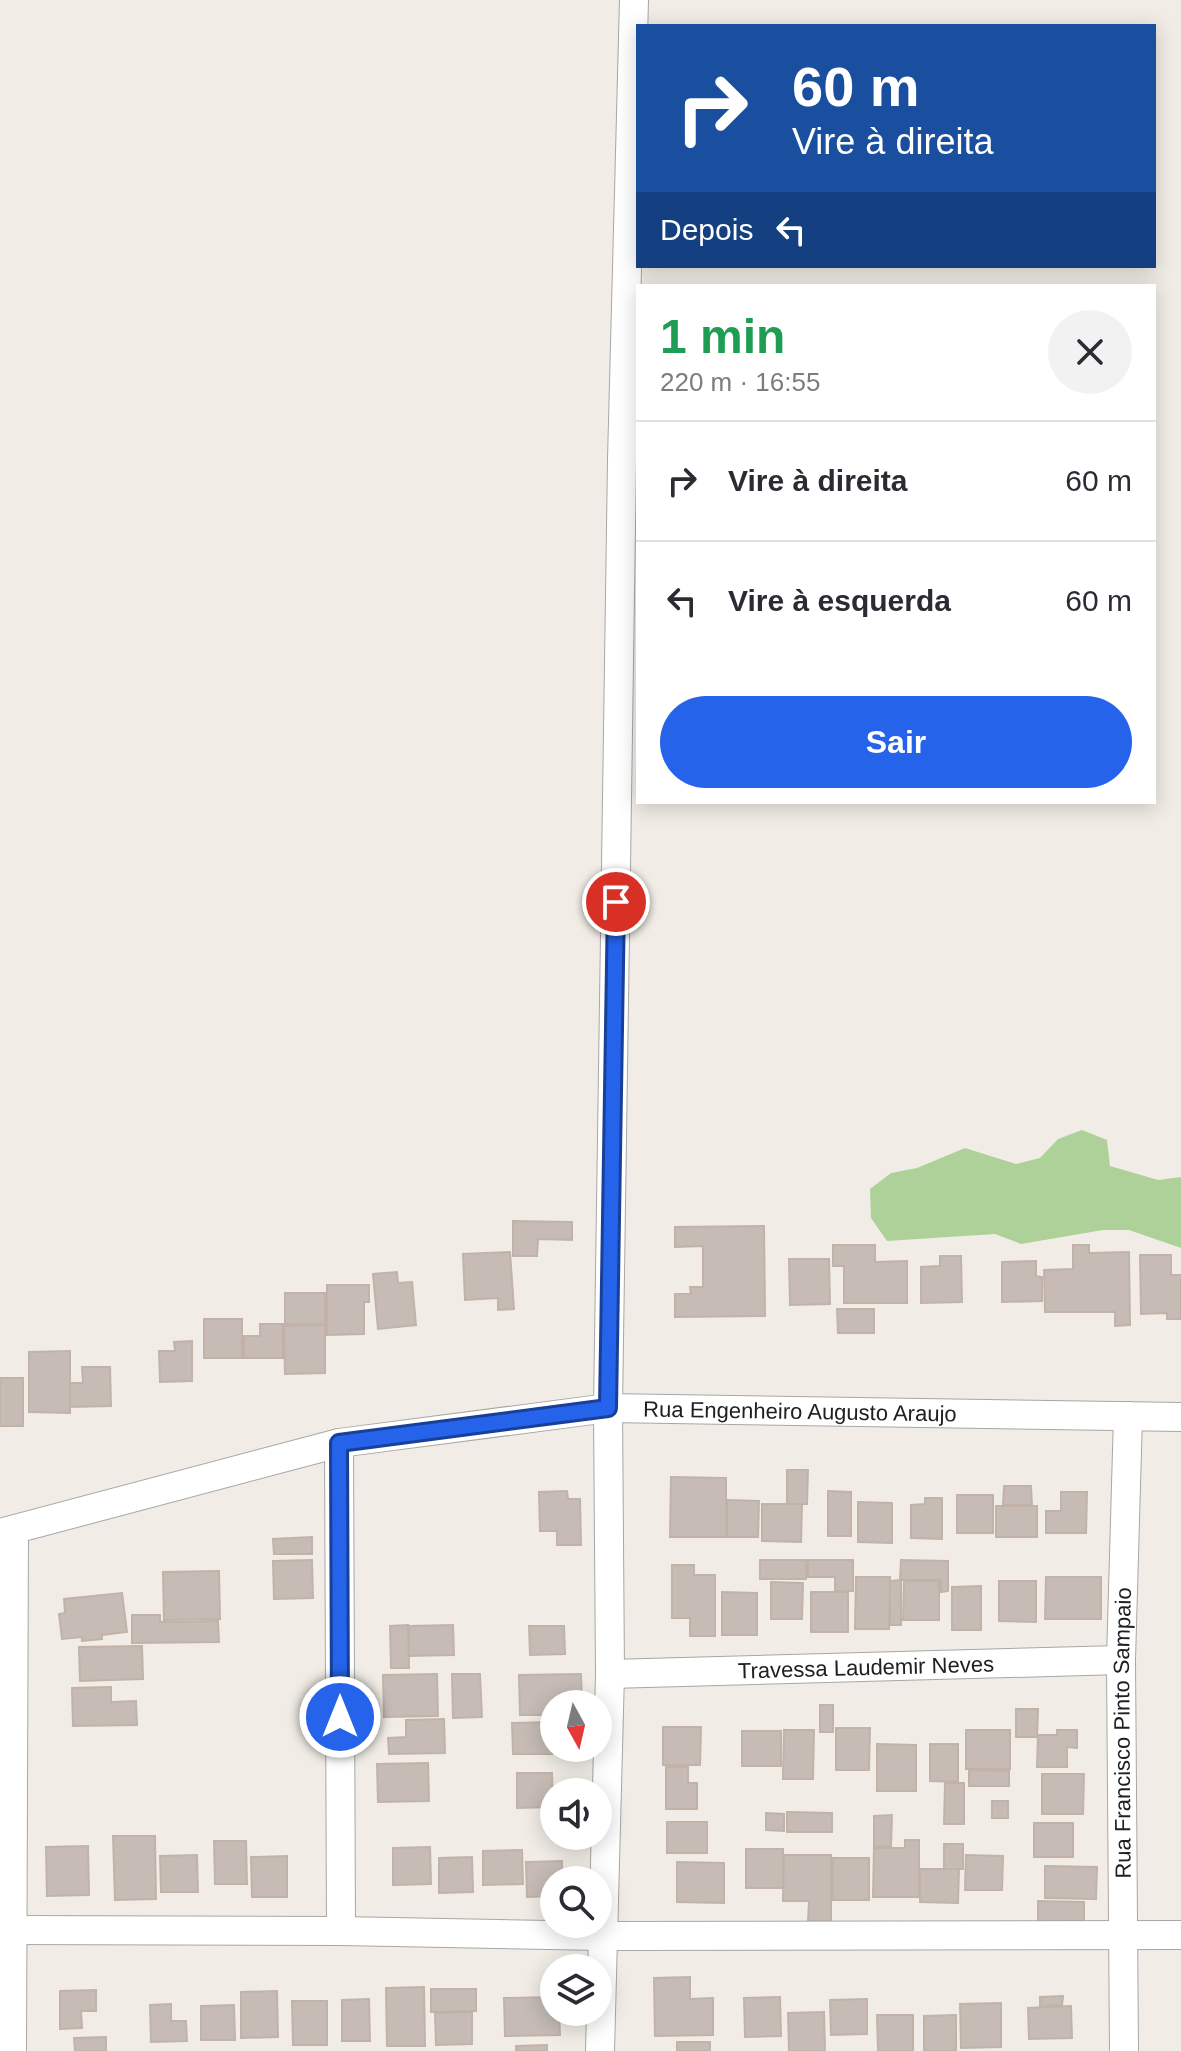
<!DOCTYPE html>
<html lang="pt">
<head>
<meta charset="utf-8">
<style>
	:root { --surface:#fff; --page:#f2f2f3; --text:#2b2b33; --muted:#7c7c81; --line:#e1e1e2; --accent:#2563eb }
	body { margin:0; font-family:Helvetica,sans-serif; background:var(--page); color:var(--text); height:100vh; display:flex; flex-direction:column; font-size:30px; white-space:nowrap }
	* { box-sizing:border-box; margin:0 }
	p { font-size:26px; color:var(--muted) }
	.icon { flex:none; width:44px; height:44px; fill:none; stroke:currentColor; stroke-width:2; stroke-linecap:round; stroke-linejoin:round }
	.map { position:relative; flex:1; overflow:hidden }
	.drawer { position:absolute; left:636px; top:284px; width:520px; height:520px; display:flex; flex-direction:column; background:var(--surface); border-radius:0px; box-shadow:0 4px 20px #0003 }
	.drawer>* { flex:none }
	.guide { position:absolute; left:636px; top:24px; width:520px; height:244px; border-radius:0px; box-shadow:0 4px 20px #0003; background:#1a4fa0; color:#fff; overflow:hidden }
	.needle { width:52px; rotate:172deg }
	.buttons { position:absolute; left:540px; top:1690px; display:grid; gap:16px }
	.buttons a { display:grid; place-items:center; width:72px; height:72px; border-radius:50%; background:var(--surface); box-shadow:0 4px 20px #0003; font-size:40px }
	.pin { position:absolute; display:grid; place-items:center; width:68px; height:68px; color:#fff; margin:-34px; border:4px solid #fff; border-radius:50%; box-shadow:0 2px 8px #0007 }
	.me { position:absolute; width:88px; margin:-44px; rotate:0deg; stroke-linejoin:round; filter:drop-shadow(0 0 6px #0008) }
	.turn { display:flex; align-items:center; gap:28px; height:168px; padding:0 24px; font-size:36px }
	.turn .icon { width:104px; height:104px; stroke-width:2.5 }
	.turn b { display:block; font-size:56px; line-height:68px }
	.then { display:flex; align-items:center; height:76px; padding:0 24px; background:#0003; gap:16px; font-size:30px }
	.round { display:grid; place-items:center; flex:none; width:84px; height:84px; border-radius:42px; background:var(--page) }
	.head { display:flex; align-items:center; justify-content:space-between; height:136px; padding:0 24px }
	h1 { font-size:48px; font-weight:700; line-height:60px; color:#1e9e55 }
	.action { display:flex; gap:16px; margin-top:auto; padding:16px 24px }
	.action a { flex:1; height:92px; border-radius:48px; background:var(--accent); color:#fff; font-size:32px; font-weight:700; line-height:92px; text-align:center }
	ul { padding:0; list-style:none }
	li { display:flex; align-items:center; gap:24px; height:120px; padding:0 24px; border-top:2px solid var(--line) }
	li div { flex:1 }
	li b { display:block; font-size:30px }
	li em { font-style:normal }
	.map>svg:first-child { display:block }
	.forest { fill:#aed19a }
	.building { fill:#c6bcb5; stroke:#c3b2a8; stroke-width:2 }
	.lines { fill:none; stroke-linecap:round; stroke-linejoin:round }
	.minor-casing { stroke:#a7a7a7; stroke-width:30 }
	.minor { stroke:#fff; stroke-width:28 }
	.route-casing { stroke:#184099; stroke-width:20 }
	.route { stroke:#2563eb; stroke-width:14 }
	.labels { text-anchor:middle; stroke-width:8; stroke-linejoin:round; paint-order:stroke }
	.street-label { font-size:22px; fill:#202020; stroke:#fff }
</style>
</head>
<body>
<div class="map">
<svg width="1181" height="2051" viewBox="0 0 1181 2051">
	<rect width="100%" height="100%" fill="#f1ede6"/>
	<!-- forest -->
	<polygon class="forest" points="1082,1130 1107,1140 1110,1166 1158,1180 1181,1177 1181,1248 1129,1230 1103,1230 1021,1244 995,1234 887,1241 871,1218 870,1189 891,1173 917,1168 965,1148 1016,1164 1040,1158 1058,1139"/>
	<!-- building -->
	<g class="building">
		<polygon points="513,1221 572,1222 572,1240 538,1239 537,1256 513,1256"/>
		<polygon points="764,1226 765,1316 675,1317 675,1294 691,1294 690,1287 703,1287 703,1246 675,1247 675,1227"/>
		<polygon points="833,1245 875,1245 875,1262 907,1261 907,1303 844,1303 844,1266 833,1266"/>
		<polygon points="1073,1245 1089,1245 1089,1253 1129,1252 1130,1325 1115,1326 1115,1312 1045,1312 1044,1270 1073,1269"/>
		<polygon points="510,1252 514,1309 498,1310 498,1298 465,1300 463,1254"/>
		<polygon points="1140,1255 1171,1255 1171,1275 1181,1275 1181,1319 1167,1319 1167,1313 1141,1314"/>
		<polygon points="940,1256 961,1256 962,1302 921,1303 921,1267 940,1266"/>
		<polygon points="789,1259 829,1259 830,1304 790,1305"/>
		<polygon points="1036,1261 1036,1276 1042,1277 1042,1301 1002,1302 1002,1262"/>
		<polygon points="397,1272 398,1283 412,1282 416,1325 378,1329 373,1274"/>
		<polygon points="327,1285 369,1285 369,1302 364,1302 364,1334 327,1335"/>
		<rect x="285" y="1293" width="40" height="31"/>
		<polygon points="837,1309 874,1309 874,1333 838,1333"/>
		<rect x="204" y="1319" width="38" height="39"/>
		<polygon points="260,1324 283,1324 283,1358 244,1358 244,1336 260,1336"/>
		<polygon points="325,1325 325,1373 285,1374 284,1326"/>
		<polygon points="192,1341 192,1381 160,1382 159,1351 175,1351 174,1342"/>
		<polygon points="70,1351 70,1413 29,1412 29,1352"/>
		<polygon points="82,1367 110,1367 111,1406 70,1407 70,1383 83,1383"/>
		<rect x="0" y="1378" width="23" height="48"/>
		<polygon points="787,1470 808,1470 807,1504 787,1504"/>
		<polygon points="671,1477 726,1478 726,1537 670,1537"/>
		<polygon points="1004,1486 1031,1486 1032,1505 1003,1505"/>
		<polygon points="567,1491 568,1499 580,1499 581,1545 557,1545 557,1531 540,1531 539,1492"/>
		<polygon points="828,1491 851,1492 851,1536 828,1536"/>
		<polygon points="1061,1492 1087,1492 1086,1533 1046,1533 1046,1511 1061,1511"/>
		<rect x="957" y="1495" width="36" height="38"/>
		<polygon points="925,1498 942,1498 942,1539 911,1538 911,1505 925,1504"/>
		<polygon points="727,1500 759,1501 758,1537 727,1537"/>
		<polygon points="858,1502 892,1503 892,1543 858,1542"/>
		<polygon points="762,1504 802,1504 801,1542 762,1541"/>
		<rect x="996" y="1506" width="41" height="31"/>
		<polygon points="312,1537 312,1554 274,1554 273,1539"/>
		<polygon points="312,1560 313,1598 274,1599 273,1561"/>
		<rect x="760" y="1560" width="46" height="19"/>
		<polygon points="808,1560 853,1560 853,1591 835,1591 835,1577 808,1577"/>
		<polygon points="901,1560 948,1561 948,1591 941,1592 941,1580 900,1580"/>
		<polygon points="672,1565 694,1565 694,1575 715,1575 715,1636 690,1636 690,1618 672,1618"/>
		<polygon points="219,1571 220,1619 164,1620 163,1572"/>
		<polygon points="856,1577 890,1577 889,1629 855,1629"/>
		<polygon points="1046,1577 1101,1577 1101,1619 1045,1619"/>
		<polygon points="901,1580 901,1625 890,1625 890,1581"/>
		<polygon points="904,1581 939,1581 939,1620 903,1620"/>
		<polygon points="999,1581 1036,1581 1036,1622 999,1621"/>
		<polygon points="771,1582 803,1583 802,1619 771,1619"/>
		<polygon points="981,1586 981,1630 952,1630 952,1587"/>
		<polygon points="722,1592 757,1593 757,1635 722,1635"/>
		<rect x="811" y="1592" width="37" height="40"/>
		<polygon points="122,1593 127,1632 102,1635 102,1639 82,1641 82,1637 62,1639 59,1614 65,1613 64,1599"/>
		<polygon points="132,1615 160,1615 160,1622 218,1621 219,1642 132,1643"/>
		<polygon points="408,1625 409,1668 391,1668 390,1626"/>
		<polygon points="453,1625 454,1655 409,1656 409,1626"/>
		<polygon points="529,1626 564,1626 565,1654 530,1655"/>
		<polygon points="142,1646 143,1679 80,1681 79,1647"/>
		<polygon points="437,1674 438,1716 384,1717 383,1675"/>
		<polygon points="452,1674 480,1674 482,1717 453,1718"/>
		<polygon points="581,1674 582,1704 554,1704 554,1715 520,1715 519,1675"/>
		<polygon points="111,1687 111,1702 136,1701 137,1725 73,1726 72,1688"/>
		<rect x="820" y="1705" width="13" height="27"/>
		<polygon points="1016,1709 1038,1709 1037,1737 1016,1737"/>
		<polygon points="444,1719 445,1753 389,1754 388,1738 406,1737 406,1720"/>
		<polygon points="552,1722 552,1754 513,1754 512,1723"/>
		<polygon points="663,1727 701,1727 700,1765 663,1765"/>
		<polygon points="836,1728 870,1728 869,1770 836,1770"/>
		<polygon points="784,1730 814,1730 813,1779 783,1779"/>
		<rect x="966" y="1730" width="44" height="39"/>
		<polygon points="1057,1730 1077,1730 1077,1748 1067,1747 1067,1767 1037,1767 1038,1735 1057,1735"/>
		<rect x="742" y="1731" width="39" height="35"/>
		<polygon points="877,1744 916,1745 916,1791 877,1791"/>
		<polygon points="930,1744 958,1744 958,1782 930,1781"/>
		<polygon points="428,1763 429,1801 378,1802 377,1764"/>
		<polygon points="666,1767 688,1767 688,1783 697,1783 697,1809 666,1809"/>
		<polygon points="969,1770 1009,1771 1009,1786 969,1786"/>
		<polygon points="517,1773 552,1773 553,1807 517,1808"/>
		<polygon points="1042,1774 1084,1774 1083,1814 1042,1814"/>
		<polygon points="945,1783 964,1783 964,1824 944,1824"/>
		<rect x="992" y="1801" width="16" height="17"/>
		<polygon points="787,1812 832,1813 832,1832 787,1832"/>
		<polygon points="766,1813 784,1814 784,1831 766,1830"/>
		<polygon points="892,1815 891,1846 874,1847 874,1816"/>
		<rect x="667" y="1822" width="40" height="31"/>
		<rect x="1034" y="1823" width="39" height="34"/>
		<polygon points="113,1836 155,1836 156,1899 115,1900"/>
		<polygon points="905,1840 919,1840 919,1897 873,1897 874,1848 905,1848"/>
		<polygon points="214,1841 246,1841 247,1884 215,1884"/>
		<rect x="944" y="1844" width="19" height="25"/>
		<polygon points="88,1846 89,1895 47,1896 46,1847"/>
		<polygon points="430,1847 431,1884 393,1885 393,1848"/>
		<rect x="746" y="1849" width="37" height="39"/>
		<polygon points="522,1850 523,1884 483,1885 483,1851"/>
		<polygon points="197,1855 198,1892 161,1892 160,1856"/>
		<polygon points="784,1855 831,1855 831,1921 808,1921 809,1901 783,1901"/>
		<polygon points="966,1855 1003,1856 1002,1890 965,1890"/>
		<polygon points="287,1856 287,1897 252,1897 251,1857"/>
		<polygon points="472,1857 473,1892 439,1893 439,1858"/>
		<polygon points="833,1858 869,1858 869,1900 832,1900"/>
		<polygon points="562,1861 562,1880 554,1880 554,1896 527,1897 526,1862"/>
		<polygon points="677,1862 724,1863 724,1903 677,1902"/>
		<polygon points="1045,1866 1097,1867 1096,1899 1045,1898"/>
		<polygon points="920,1869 959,1869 958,1903 920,1902"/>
		<polygon points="1038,1901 1084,1902 1084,1921 1038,1921"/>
		<polygon points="690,1977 690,1999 713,1998 713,2035 655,2036 654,1978"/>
		<polygon points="424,1987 425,2046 387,2046 386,1988"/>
		<polygon points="431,1989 476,1989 476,2011 431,2012"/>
		<polygon points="96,1990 96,2011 81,2011 82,2028 60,2029 60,1991"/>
		<polygon points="277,1991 278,2037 241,2038 241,1992"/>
		<polygon points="1063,1996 1062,2005 1040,2006 1040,1997"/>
		<polygon points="554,1997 554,2012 559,2012 560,2035 505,2036 504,1998"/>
		<polygon points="780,1997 781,2036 745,2037 744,1998"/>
		<polygon points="369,1999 370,2041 342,2041 342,2000"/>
		<polygon points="867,1999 867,2034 831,2035 830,2000"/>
		<polygon points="292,2001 327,2001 327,2045 293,2045"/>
		<polygon points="1001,2003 1001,2047 961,2048 960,2004"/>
		<polygon points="171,2004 171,2021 186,2021 187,2041 151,2042 150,2005"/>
		<polygon points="234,2005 235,2040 201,2040 201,2006"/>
		<polygon points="1071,2006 1072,2038 1029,2039 1028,2008"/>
		<polygon points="472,2012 472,2044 436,2045 435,2013"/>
		<polygon points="824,2012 825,2051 789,2051 788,2013"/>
		<polygon points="877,2015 913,2015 913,2051 878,2051"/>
		<polygon points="956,2015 956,2051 924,2051 924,2016"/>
		<polygon points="106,2037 106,2051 75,2051 74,2038"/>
		<rect x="677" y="2042" width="33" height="9"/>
		<polygon points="547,2045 547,2051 516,2051 516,2046"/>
	</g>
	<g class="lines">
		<!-- minor casing -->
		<g class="minor-casing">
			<g id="minor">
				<polyline points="339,1443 341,1931"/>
				<path id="s1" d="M0 1533 339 1443 608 1408 1181 1417"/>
				<path id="s2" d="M610 1674 1121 1660"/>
				<polyline points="11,1930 341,1931 603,1936 1181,1935"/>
				<polyline points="12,2051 14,1530"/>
				<polyline points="600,2051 610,1674 608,1408 622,460 634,0"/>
				<path id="s3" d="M1124 2051 1121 1660 1128 1416"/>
			</g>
		</g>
		<!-- minor -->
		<use href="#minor" class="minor"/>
	</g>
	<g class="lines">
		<!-- route casing -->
		<g class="route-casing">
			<polyline id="route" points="340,1717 339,1443 608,1408 616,902"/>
		</g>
		<!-- route -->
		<use href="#route" class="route"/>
	</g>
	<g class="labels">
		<!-- street labels -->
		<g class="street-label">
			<text dy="8" stroke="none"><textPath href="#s1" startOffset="814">Rua Engenheiro Augusto Araujo</textPath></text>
			<text dy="8" stroke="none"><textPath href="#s2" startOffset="256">Travessa Laudemir Neves</textPath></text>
			<text dy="8" stroke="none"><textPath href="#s3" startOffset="318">Rua Francisco Pinto Sampaio</textPath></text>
		</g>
	</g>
</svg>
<div class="buttons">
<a><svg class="needle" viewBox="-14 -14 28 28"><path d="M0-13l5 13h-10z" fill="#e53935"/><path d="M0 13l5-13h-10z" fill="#7c7c81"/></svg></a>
<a><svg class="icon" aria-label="sound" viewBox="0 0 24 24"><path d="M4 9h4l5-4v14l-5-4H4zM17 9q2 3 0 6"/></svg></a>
<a><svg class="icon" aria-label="search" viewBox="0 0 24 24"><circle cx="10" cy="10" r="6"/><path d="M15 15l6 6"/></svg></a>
<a><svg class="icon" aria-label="layers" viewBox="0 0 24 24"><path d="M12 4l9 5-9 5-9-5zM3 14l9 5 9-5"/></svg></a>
</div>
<div class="pin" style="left:616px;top:902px;background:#d93025"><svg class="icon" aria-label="arrive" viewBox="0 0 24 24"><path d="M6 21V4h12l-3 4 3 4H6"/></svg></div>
<svg class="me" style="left:340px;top:1717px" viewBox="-20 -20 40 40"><circle r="17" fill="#2563eb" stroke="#fff" stroke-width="3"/><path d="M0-11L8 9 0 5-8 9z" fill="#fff"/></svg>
<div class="guide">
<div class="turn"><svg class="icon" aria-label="right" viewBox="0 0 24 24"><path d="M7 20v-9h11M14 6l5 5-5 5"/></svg><div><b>60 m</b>Vire à direita</div></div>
<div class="then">Depois<svg class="icon" aria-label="left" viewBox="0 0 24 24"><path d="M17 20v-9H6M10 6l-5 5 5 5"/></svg></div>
</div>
<section class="drawer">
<div class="head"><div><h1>1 min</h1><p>220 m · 16:55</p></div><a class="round"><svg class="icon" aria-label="close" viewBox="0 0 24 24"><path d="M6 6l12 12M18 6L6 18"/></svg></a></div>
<ul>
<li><svg class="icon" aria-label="right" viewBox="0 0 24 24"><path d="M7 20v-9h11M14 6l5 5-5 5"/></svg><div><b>Vire à direita</b></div><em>60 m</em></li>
<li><svg class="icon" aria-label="left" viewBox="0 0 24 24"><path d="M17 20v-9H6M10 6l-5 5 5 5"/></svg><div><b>Vire à esquerda</b></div><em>60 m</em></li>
</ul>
<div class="action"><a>Sair</a></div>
</section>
</div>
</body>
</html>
